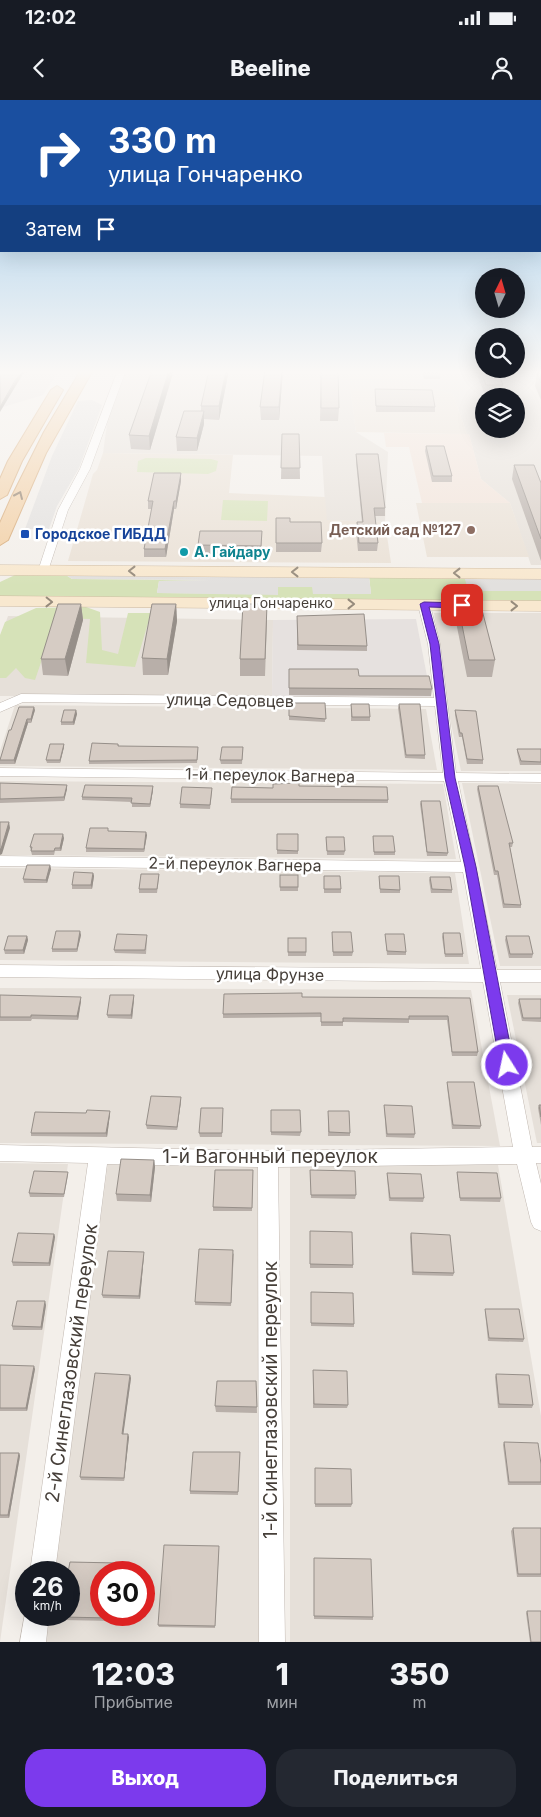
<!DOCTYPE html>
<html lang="ru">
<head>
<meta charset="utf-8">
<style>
	:root { --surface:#171b24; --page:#242831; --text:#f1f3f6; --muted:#9ea1a6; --accent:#7c3aed }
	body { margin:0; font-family:Inter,sans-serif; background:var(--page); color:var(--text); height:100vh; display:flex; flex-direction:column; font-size:19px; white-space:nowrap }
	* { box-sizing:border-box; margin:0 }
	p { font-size:16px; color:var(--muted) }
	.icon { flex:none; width:28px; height:28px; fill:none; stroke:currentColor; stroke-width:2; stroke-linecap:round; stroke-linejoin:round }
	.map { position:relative; height:1542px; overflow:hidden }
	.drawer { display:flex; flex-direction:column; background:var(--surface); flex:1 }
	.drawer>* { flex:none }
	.banner { position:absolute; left:0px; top:0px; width:541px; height:152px; box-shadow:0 5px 20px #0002; background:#1a4fa0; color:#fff; overflow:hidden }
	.needle { width:32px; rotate:5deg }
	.tools { position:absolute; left:475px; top:168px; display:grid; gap:10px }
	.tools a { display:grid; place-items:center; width:50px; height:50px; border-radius:50%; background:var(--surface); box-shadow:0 5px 20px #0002; font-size:25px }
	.speed { position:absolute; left:15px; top:1461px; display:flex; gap:10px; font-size:25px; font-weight:700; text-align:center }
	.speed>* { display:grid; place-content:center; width:65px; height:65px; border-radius:50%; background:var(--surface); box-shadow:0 5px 20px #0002; line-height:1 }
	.speed small { font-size:12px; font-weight:400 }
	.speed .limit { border:8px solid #d22; background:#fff; color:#111 }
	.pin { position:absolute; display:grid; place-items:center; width:42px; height:42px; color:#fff; margin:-21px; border-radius:10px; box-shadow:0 2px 8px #0006 }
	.me { position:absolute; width:55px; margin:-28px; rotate:350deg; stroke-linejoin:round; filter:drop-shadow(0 0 4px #0008) }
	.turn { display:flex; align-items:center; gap:18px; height:105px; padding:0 25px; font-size:22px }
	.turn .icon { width:65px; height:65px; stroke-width:2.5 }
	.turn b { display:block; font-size:35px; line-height:42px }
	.then { display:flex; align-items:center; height:48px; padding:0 25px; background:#0003; gap:10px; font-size:19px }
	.eta { display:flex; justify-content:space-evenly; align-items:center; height:85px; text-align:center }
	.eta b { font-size:30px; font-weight:800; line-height:35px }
	.cta { display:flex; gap:10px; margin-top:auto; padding:10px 25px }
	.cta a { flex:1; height:58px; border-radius:20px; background:var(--accent); color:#fff; font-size:20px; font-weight:800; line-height:58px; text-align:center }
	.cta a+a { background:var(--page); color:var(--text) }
	.status { display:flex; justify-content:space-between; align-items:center; height:35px; padding:0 25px; background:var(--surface); direction:ltr }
	.status svg { height:14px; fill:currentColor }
	header { display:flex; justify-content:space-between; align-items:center; height:65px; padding:0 25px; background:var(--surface); font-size:22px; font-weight:800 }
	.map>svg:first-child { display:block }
	.residential { fill:#e6e0d9; fill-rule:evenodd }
	.commercial { fill:#f2e3d9 }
	.industrial { fill:#e6e1df }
	.education { fill:#eae1d6 }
	.green { fill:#d6e2b8 }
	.parking { fill:#e2e0de }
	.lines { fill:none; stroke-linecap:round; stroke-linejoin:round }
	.street-casing { stroke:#c1b8b1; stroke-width:1 }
	.secondary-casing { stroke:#d0bca2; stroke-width:1 }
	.primary-casing { stroke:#d6a976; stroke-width:2 }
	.street { fill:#fff; fill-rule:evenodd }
	.secondary { fill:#f8e8cf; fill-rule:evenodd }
	.primary { fill:#f2cfa4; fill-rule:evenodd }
	.wall { fill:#b8afa9 }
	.shaded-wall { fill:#968f89 }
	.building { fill:#d6ccc4; stroke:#968f89 }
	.oneway { stroke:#8b7964 }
	.oneway2 { stroke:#968b7c }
	.route { fill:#7c3aed; stroke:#51269a }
	.education-dot { fill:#8d6e63; stroke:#fff; stroke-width:2 }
	.transit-dot { fill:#1a4fb4; stroke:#fff; stroke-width:2 }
	.culture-dot { fill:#0f9aa8; stroke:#fff; stroke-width:2 }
	.labels { text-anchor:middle; stroke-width:5; stroke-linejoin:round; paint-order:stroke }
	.far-education-label { font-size:14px; font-weight:bold; fill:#785e54; stroke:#fff; text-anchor:end }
	.far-transit-label { font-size:14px; font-weight:bold; fill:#164399; stroke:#fff; text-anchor:start }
	.far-culture-label { font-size:14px; font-weight:bold; fill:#0d838f; stroke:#fff; text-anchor:start }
	.far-street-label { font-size:14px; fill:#463f39; stroke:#fff }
	.street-label { font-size:16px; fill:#463f39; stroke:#fff }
	.near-street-label { font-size:19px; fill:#463f39; stroke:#fff }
</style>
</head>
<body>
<div class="status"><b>12:02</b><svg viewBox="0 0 49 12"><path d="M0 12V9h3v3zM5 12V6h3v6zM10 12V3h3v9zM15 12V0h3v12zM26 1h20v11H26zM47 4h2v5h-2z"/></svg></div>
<header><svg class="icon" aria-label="back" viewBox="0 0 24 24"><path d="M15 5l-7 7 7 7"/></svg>Beeline<svg class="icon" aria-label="person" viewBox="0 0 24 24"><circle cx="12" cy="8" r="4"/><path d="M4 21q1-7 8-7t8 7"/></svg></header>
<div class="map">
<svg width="541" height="1542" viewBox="0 0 541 1542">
	<rect width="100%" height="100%" fill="#f3efea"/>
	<!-- residential -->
	<g class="residential">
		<polygon points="125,270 348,270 356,332 388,352 385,422 326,420 322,356 103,353 108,317"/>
		<path d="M400 270H491L541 283V465H531L510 403 481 379 469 334H467L453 294 401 279ZM484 296H516V329H484Z"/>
		<polygon points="434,513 541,513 541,671 461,671 448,609"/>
		<polygon points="8,516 273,520 272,596 0,596 0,539"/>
		<polygon points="15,605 426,609 437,670 0,666 0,651"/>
		<polygon points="0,681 443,684 456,759 0,755"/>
		<polygon points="462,683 541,684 541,866 500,866"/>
		<polygon points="0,768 455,773 469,864 0,860"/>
		<polygon points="0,888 471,890 500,1046 0,1043"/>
		<polygon points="507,895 541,895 541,1043 537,1043"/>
		<path d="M108 1062 260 1065 262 1542H45L49 1515H69V1472H54ZM101 1472H144V1515H101Z"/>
		<polygon points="0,1063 68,1064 0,1542"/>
		<polygon points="290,1065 498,1065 541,1316 541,1542 290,1542"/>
	</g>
	<!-- commercial -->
	<g class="commercial">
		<polygon points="348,270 400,270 401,279 349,279"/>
		<polygon points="384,333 469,334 481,379 510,403 422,403 409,347 386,347"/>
	</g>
	<!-- industrial -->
	<g class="industrial">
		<polygon points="0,270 59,270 43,295 0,308"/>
		<polygon points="416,519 431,597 272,596 273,520"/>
	</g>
	<!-- education -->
	<g class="education">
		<polygon points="349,279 401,279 453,294 467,334 356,332"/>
		<polygon points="103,353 233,355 229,393 325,397 327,420 385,422 391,463 68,461 93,374 97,370"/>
		<polygon points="416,403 510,403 529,457 427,457"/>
	</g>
	<!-- green -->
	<g class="green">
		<polygon points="146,358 211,359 218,361 216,371 208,374 137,372 138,361"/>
		<polygon points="223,400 268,401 267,421 221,420"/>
		<polygon points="15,475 66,475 72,479 210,480 159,481 157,493 278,494 278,487 313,487 313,494 371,494 369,476 464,476 484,491 541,491 541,501 0,497 0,482"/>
		<polygon points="86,507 100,512 102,550 118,554 128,513 151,513 135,567 86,563 90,519 56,518 35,580 25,578 16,568 6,578 0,578 0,535 5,522 36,508"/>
	</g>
	<!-- parking -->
	<g class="parking">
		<polygon points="92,300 102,305 79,368 57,406 49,429 25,429 52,356 78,301"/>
		<polygon points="66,475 369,476 371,494 313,494 312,487 278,487 278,495 157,493 159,481 210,480 72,479"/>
		<polygon points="464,476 541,478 541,491 484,491 467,486"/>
	</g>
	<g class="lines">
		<!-- street casing -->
		<g class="street-casing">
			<g id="street">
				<polygon points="118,270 126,270 90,369 68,410 48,471 47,473 39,473 38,471 58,410 80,369"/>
				<polygon points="424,502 430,505 440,544 456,673 541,674 541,682 458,681 497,870 541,870 541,882 500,882 532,1047 541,1047 541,1063 536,1063 541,1084 541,1131 534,1128 531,1122 517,1064 278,1067 285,1542 259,1542 258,1067 107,1064 55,1472 30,1472 88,1063 0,1061 0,1045 268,1051 513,1047 483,882 0,877 0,865 481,869 463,772 0,766 0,756 461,762 444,681 0,676 0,668 443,673 435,606 23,602 0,612 0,603 21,594 434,598 428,544 418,505"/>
				<polygon points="26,1507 26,1515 49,1515 46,1542 20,1542"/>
			</g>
		</g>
		<!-- secondary casing -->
		<g class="secondary-casing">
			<g id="secondary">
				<polygon points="0,465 541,469 541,479 0,475"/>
				<polygon points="0,496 541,501 541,511 0,506"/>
			</g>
		</g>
		<!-- primary casing -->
		<g class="primary-casing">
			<g id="primary">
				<polygon points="81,270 93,270 46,353 8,440 0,445 0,423 12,396 44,332"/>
				<polygon points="57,286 63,290 22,361 7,395 0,399 0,379 8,361 51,290"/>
			</g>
		</g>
		<!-- street -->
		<use href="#street" class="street"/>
		<!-- secondary -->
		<use href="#secondary" class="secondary"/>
		<!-- primary -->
		<use href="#primary" class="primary"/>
	</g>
	<!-- wall -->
	<g class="wall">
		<polygon points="229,270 219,320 204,319 204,324 197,351 177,351 176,337 201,311 201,306"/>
		<polygon points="265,270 283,270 279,320 261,320 260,307"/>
		<polygon points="321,270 339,308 338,321 320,321"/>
		<polygon points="422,270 441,270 440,279 424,279"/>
		<polygon points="475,270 497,270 503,285 501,295 485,295"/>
		<polygon points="173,273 150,350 131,349 129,335"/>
		<polygon points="537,273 541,273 541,300 535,286"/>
		<polygon points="375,289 435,307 435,312 376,312"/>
		<polygon points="282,334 299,334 300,379 281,379"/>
		<polygon points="426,346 452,376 452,382 432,382 425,351"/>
		<polygon points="356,354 385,408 385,416 375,416 378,443 377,451 358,451 356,431 357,422 362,422 356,362"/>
		<polygon points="514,365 541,383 541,461 512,379"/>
		<polygon points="181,373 181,381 176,409 174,409 166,457 144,457 144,449 152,409 148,409 148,401"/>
		<polygon points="276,418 290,422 322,443 321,452 276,452"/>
		<polygon points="262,431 261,454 198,454 198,445"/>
		<polygon points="81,504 83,520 68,576 43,575 41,559"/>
		<polygon points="176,504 177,521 168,575 143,575 142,558"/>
		<polygon points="458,505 495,560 492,577 467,577 456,522"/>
		<polygon points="297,516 367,546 367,551 297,550"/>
		<polygon points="267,520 265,576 240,576 240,559"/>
		<polygon points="289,569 359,576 432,589 431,596 289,595"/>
		<polygon points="289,603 325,603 325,622 289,620"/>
		<polygon points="351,604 370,617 370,621 351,621"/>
		<polygon points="399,604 425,655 425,659 405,658 398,608"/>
		<polygon points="35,610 31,623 28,623 15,664 0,664 0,659 11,630"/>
		<polygon points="76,610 77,614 74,625 61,625 61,622"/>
		<polygon points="455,610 483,660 483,664 467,664 462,637 459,637 455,615"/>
		<polygon points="64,644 64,647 60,663 47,663 46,660"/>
		<polygon points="118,644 119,646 198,651 197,663 89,664 89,661"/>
		<polygon points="243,647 242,664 221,664 220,660"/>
		<polygon points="517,649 541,649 541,665 520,665 517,652"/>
		<polygon points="0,683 67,685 67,689 64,701 0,703"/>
		<polygon points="153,686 153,690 150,707 132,707 132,702 82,700 82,697"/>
		<polygon points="299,686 388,700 388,703 231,703 231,699 273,688"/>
		<polygon points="478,686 513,743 512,747 510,747 521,805 521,808 503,808 497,775 494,775 477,689"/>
		<polygon points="212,691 210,709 180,708 180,704"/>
		<polygon points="421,701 448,753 447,756 427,756 420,704"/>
		<polygon points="109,731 147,735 144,752 86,752 86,748"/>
		<rect x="277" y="734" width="21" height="20"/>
		<polygon points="373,736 395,752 395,755 374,755"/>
		<polygon points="326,737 345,751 344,755 327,755"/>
		<polygon points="64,738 61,751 55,751 54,755 32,755 30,747"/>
		<polygon points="50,765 51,769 47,783 24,783 23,779"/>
		<polygon points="93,773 94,776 92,789 72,789 72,785"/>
		<polygon points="159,774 159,778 157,793 139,793 139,789"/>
		<rect x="280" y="775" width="18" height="16"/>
		<polygon points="324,776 341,789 341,793 324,793"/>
		<polygon points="379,776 400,790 400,793 380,793"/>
		<polygon points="430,777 452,790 452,793 431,793 429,780"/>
		<polygon points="443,833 463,854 463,857 445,857 442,837"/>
		<polygon points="385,834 406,852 406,855 387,855"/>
		<polygon points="81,835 77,852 52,852 52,849"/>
		<polygon points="27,836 28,840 24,854 5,854 4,850"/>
		<polygon points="332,836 353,852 352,856 333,856"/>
		<polygon points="506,836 533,854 532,858 509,858 505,840"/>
		<polygon points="147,838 146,854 115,853 114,850"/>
		<rect x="288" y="838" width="18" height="18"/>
		<polygon points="0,895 81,901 78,920 32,919 31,921 0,921"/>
		<polygon points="134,895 134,899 132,919 108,918 107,915"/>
		<polygon points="302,897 470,898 478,952 477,956 452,956 447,920 409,920 409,923 343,922 343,926 321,926 321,917 223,918 223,914"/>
		<polygon points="519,899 541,899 541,922 522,921 518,903"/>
		<polygon points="447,982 481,1026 480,1029 452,1029 447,986"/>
		<polygon points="181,1001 177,1030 147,1029 146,1025"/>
		<polygon points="384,1005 415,1034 414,1038 386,1037"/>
		<polygon points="539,1005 541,1005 541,1025 538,1008"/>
		<polygon points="271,1010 301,1032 300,1036 271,1035"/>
		<polygon points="223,1012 222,1037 200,1037 199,1033"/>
		<polygon points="110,1014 107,1037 31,1036 31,1033"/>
		<polygon points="328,1015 350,1033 350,1036 328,1036"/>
		<polygon points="154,1060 155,1067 151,1102 117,1101 116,1094"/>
		<polygon points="253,1070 252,1111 213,1111 213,1107"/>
		<polygon points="310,1070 356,1095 355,1099 311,1098"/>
		<polygon points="457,1072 501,1098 500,1102 460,1101 457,1076"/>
		<polygon points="387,1073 424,1098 423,1102 389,1101 387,1077"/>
		<polygon points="68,1075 64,1097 30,1097 29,1093"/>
		<polygon points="310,1131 353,1165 353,1168 310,1168"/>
		<polygon points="411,1133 454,1173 453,1176 412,1175 410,1137"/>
		<polygon points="54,1134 55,1137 50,1166 13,1166 12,1162"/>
		<polygon points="234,1153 231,1206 195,1205 195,1202"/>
		<polygon points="144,1155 140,1199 103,1198 102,1195"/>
		<polygon points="311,1192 354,1224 354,1227 311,1226"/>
		<polygon points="46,1205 42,1230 13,1230 12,1226"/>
		<polygon points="485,1209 524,1239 523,1242 488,1241 485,1212"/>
		<polygon points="0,1265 35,1269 27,1311 0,1311"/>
		<polygon points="313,1270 348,1305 347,1308 313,1308"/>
		<polygon points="496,1274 533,1305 532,1308 498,1308 495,1277"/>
		<polygon points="131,1278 123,1334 129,1337 124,1381 81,1380 80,1377"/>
		<polygon points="256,1281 257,1313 216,1312 215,1306"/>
		<polygon points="504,1342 541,1364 541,1385 508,1385 503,1345"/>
		<polygon points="240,1352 238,1395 190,1394 190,1391"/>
		<polygon points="0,1353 19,1353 20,1356 9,1418 0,1418"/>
		<polygon points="315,1368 352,1404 351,1407 315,1407"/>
		<polygon points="513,1428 541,1428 541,1477 517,1477 511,1431"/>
		<polygon points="219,1449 215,1528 159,1527 158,1525"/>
		<polygon points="314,1458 373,1517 373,1520 314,1519"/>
		<polygon points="70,1462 117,1463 118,1466 117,1472 101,1472 101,1515 113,1515 112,1521 63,1520 63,1515 69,1515 68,1472"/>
		<polygon points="527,1511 541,1542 530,1542 526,1513"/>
	</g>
	<!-- shaded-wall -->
	<g class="shaded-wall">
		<polygon points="22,270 36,270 23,274 0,312 0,307"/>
		<polygon points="169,270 173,270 173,273 150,350 149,336"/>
		<polygon points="226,270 229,270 219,320 219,306"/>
		<polygon points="282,270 283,270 279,320 279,307"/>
		<polygon points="204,311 204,324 197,351 197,338"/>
		<polygon points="181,373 181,381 176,409 176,401"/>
		<polygon points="174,401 174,409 166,457 165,449"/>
		<polygon points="81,504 83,520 68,576 65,559"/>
		<polygon points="176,504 177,521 168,575 167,559"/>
		<polygon points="34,607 35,610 31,623 31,619"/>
		<polygon points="76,610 77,614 74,625 73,622"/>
		<polygon points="27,619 28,623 15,664 14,660"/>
		<polygon points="64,644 64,647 60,663 60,660"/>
		<polygon points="67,685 67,689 64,701 64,697"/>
		<polygon points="153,686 153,690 150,707 150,704"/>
		<polygon points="9,722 10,728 2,754 0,755 0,749"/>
		<polygon points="146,732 147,735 144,752 144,749"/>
		<polygon points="63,734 64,738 61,751 60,748"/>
		<polygon points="50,765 51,769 47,783 46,780"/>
		<polygon points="93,773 94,776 92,789 91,785"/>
		<polygon points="80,831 81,835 77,852 77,849"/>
		<polygon points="27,836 28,840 24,854 23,850"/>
		<polygon points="134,895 134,899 132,919 131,915"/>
		<polygon points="81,897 81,901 78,920 77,916"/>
		<polygon points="181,997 181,1001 177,1030 177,1027"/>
		<polygon points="110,1011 110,1014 107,1037 106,1033"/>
		<polygon points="154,1060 155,1067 151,1102 150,1095"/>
		<polygon points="54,1134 55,1137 50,1166 49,1163"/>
		<polygon points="144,1152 144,1155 140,1199 139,1196"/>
		<polygon points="45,1201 46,1205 42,1230 41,1227"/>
		<polygon points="34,1266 35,1269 27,1311 26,1308"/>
		<polygon points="130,1275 131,1278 123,1337 122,1334"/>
		<polygon points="128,1334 129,1337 124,1381 124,1378"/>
		<polygon points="19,1353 20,1356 9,1418 8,1415"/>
	</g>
	<!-- building -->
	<g class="building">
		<polygon points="0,270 24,270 16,279 0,307"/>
		<polygon points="152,270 169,270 149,336 129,335"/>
		<polygon points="209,270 226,270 219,306 201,306"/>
		<polygon points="265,270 282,270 279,307 260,307"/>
		<polygon points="321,270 338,270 339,308 321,308"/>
		<polygon points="480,270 497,270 503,285 486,285"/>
		<polygon points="537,273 541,273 541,283"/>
		<polygon points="375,289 432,290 435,307 376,306"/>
		<polygon points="184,311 204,311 197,338 176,337"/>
		<polygon points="282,334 299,334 300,368 281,368"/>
		<polygon points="426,346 444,346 452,376 433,376"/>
		<polygon points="356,354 378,354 385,408 374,408 378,443 359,443 357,422 363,422"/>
		<polygon points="514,365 534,365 541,383 541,439"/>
		<polygon points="154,373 181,373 176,401 174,401 165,449 144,449 153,401 148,401"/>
		<polygon points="276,418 290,418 290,422 321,422 322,443 276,443"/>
		<polygon points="200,431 262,431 261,446 198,445"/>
		<polygon points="58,504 81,504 65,559 41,559"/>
		<polygon points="152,504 176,504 167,559 142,558"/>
		<polygon points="243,504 267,504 265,559 240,559"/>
		<polygon points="458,505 481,506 495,560 469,560"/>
		<polygon points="364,514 367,546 298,545 297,516"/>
		<polygon points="289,569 358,569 359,576 429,576 432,589 289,588"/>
		<polygon points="289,603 325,603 326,619 289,616"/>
		<polygon points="351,604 369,604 370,617 352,617"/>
		<polygon points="399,604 420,604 425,655 406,655"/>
		<polygon points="19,607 34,607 31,619 27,619 14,660 0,660 9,630 11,630"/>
		<polygon points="64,610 76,610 73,622 61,622"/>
		<polygon points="455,610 476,611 483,660 467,659 462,633 460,633"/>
		<polygon points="92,643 118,644 118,646 198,647 197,660 89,661"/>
		<polygon points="50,644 64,644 60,660 46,660"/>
		<polygon points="222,647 243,647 242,660 220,660"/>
		<polygon points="517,649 541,649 541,662 521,661"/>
		<polygon points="0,683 67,685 64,697 0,699"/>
		<polygon points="299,683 299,686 387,687 388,700 231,699 232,687 273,688 273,684"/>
		<polygon points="85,685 153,686 150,704 131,703 132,698 82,697"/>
		<polygon points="478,686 498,686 513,743 509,743 521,805 504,804 498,771 495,771"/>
		<polygon points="182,687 212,688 210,705 180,704"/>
		<polygon points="421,701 440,701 448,753 427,752"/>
		<polygon points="0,722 9,722 1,749 0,749"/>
		<polygon points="90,728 108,728 108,731 146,732 144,749 86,748"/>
		<polygon points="34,734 63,734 60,748 55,748 54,751 31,751 32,747 30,747"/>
		<polygon points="277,734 298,734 298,751 277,750"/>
		<polygon points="373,736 393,736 395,752 374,752"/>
		<polygon points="326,737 344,737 345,751 327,751"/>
		<polygon points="27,765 50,765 46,780 23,779"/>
		<polygon points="74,772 93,773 91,785 72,785"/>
		<polygon points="141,774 159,774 157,789 139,789"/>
		<rect x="280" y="775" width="18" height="12"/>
		<polygon points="324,776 340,776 341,789 324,789"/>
		<polygon points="379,776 399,776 400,790 380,789"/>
		<polygon points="430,777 450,777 452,790 432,789"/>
		<polygon points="56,831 80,831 77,849 52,849"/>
		<polygon points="332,832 351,832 353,852 333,852"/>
		<polygon points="443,833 460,833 463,854 445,854"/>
		<polygon points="117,834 147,835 145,850 114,850"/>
		<polygon points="385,834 404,834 406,852 387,851"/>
		<polygon points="8,836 27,836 23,850 4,850"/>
		<polygon points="506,836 529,836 533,854 510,854"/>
		<rect x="288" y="838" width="18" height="14"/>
		<polygon points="302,893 302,897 470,898 478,952 452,952 448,916 409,916 409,919 343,918 343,922 321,922 321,913 223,914 224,894"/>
		<polygon points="0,895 81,897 77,916 31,915 31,917 0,917"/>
		<polygon points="110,895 134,895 131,915 107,915"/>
		<polygon points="519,899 541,899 541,918 523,918"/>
		<polygon points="447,982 474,982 481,1026 453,1025"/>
		<polygon points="151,996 181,997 177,1027 146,1025"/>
		<polygon points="384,1005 412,1006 415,1034 387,1034"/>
		<polygon points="539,1005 541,1005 541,1017"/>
		<polygon points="201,1008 223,1008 222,1033 199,1033"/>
		<polygon points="87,1010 110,1011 106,1033 31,1033 35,1012 86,1013"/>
		<polygon points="271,1010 300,1010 301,1032 271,1032"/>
		<polygon points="328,1011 349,1011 350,1033 329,1032"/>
		<polygon points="121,1059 154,1060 150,1095 116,1094"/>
		<polygon points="215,1070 253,1070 252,1108 213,1107"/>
		<polygon points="310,1070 355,1071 356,1095 311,1095"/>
		<polygon points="34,1071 68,1072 64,1094 29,1093"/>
		<polygon points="457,1072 497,1073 501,1098 460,1098"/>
		<polygon points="387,1073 421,1074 424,1098 390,1098"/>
		<polygon points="310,1131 352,1132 353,1165 310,1164"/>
		<polygon points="18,1133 54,1134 49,1163 12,1162"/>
		<polygon points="411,1133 450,1135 454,1173 413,1172"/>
		<polygon points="199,1149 233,1150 231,1203 195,1202"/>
		<polygon points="108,1151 144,1152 139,1196 102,1195"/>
		<polygon points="311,1192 353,1193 354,1224 311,1223"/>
		<polygon points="17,1201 45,1201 41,1227 12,1226"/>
		<polygon points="485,1209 519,1209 524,1239 489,1238"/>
		<polygon points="0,1265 34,1266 26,1308 0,1308"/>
		<polygon points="313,1270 347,1271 348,1305 314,1304"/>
		<polygon points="95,1273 130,1275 122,1334 128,1334 124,1378 80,1377"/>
		<polygon points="496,1274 529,1275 533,1305 499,1304"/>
		<polygon points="217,1281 256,1281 257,1307 215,1306"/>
		<polygon points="504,1342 538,1343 541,1364 541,1382 509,1382"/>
		<polygon points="193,1352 240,1352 238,1392 190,1391"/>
		<polygon points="0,1353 19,1353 8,1415 0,1415"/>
		<polygon points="315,1368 351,1369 352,1404 315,1404"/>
		<polygon points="513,1428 541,1428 541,1474 518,1474"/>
		<polygon points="164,1445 219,1446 215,1526 158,1525"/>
		<polygon points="314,1458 371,1459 373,1517 314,1516"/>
		<polygon points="70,1462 117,1463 116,1472 101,1472 101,1515 112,1515 111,1518 62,1517 63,1515 69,1515 68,1472"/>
		<polygon points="527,1511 541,1511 541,1542 531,1542"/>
	</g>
	<!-- one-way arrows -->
	<defs><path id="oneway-chevron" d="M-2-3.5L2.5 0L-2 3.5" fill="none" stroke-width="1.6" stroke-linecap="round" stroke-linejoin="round" transform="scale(1.25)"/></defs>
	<use class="oneway" href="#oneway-chevron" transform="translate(19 395) rotate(-66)"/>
	<g class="oneway2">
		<use href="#oneway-chevron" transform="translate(132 471) rotate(-180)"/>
		<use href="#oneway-chevron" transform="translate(295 472) rotate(-180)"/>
		<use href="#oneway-chevron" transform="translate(457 473) rotate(-180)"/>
		<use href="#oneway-chevron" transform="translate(49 502) rotate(1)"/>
		<use href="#oneway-chevron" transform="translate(351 504)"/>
		<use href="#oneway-chevron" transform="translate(514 506)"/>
	</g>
	<!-- sky -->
	<linearGradient id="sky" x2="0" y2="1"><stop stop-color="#91c3e8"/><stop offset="0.56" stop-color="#faf8f6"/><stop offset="1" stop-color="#faf8f6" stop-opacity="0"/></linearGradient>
	<rect width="541" height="486" fill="url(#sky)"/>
	<!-- route -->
	<polygon class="route" points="424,502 462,503 466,505 462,508 429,507 439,544 455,678 476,767 514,965 507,971 500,965 465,767 445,678 430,544 420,504"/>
	<!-- markers -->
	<circle class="education-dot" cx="471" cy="430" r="5"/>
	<rect class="transit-dot" x="20" y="429" width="10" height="10" rx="2.5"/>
	<circle class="culture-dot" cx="184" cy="452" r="5"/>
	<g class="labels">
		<!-- far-education labels -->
		<g class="far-education-label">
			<text x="461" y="435">Детский сад №127</text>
		</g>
		<!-- far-transit labels -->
		<g class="far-transit-label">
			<text x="35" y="439">Городское ГИБДД</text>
		</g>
		<!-- far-culture labels -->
		<g class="far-culture-label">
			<text x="194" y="457">А. Гайдару</text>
		</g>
		<!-- far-street labels -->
		<g class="far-street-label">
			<text x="271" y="508">улица Гончаренко</text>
		</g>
		<!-- street labels -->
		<g class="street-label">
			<text transform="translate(230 600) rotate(1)" y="6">улица Седовцев</text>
			<text transform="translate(270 675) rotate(1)" y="6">1-й переулок Вагнера</text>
			<text transform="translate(235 764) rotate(1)" y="6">2-й переулок Вагнера</text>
			<text transform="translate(270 874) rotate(1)" y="6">улица Фрунзе</text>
		</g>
		<!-- near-street labels -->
		<g class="near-street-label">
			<text x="270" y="1063">1-й Вагонный переулок</text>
			<text transform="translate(71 1263) rotate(-82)" y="7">2-й Синеглазовский переулок</text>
			<text transform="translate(270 1300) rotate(-90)" y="7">1-й Синеглазовский переулок</text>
		</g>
	</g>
</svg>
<div class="tools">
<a><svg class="needle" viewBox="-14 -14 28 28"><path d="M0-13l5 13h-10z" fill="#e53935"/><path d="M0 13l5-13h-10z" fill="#9ea1a6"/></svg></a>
<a><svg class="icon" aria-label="search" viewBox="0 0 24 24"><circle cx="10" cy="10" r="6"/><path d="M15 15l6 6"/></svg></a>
<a><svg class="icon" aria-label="layers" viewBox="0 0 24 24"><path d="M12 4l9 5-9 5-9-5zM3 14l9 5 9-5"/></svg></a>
</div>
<div class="speed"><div>26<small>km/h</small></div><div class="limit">30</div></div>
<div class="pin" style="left:462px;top:505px;background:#d93025"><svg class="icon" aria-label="arrive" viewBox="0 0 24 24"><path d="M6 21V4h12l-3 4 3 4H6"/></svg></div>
<svg class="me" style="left:507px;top:965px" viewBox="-20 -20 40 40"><circle r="17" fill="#7c3aed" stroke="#fff" stroke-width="3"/><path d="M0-11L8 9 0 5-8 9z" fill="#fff"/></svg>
<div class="banner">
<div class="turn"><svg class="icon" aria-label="right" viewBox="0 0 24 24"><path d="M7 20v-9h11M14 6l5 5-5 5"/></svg><div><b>330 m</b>улица Гончаренко</div></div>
<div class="then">Затем<svg class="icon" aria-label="arrive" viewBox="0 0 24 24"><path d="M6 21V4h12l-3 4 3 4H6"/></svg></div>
</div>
</div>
<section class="drawer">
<div class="eta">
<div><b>12:03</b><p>Прибытие</p></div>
<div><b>1</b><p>мин</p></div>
<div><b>350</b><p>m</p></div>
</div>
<div class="cta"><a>Выход</a><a>Поделиться</a></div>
</section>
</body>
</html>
